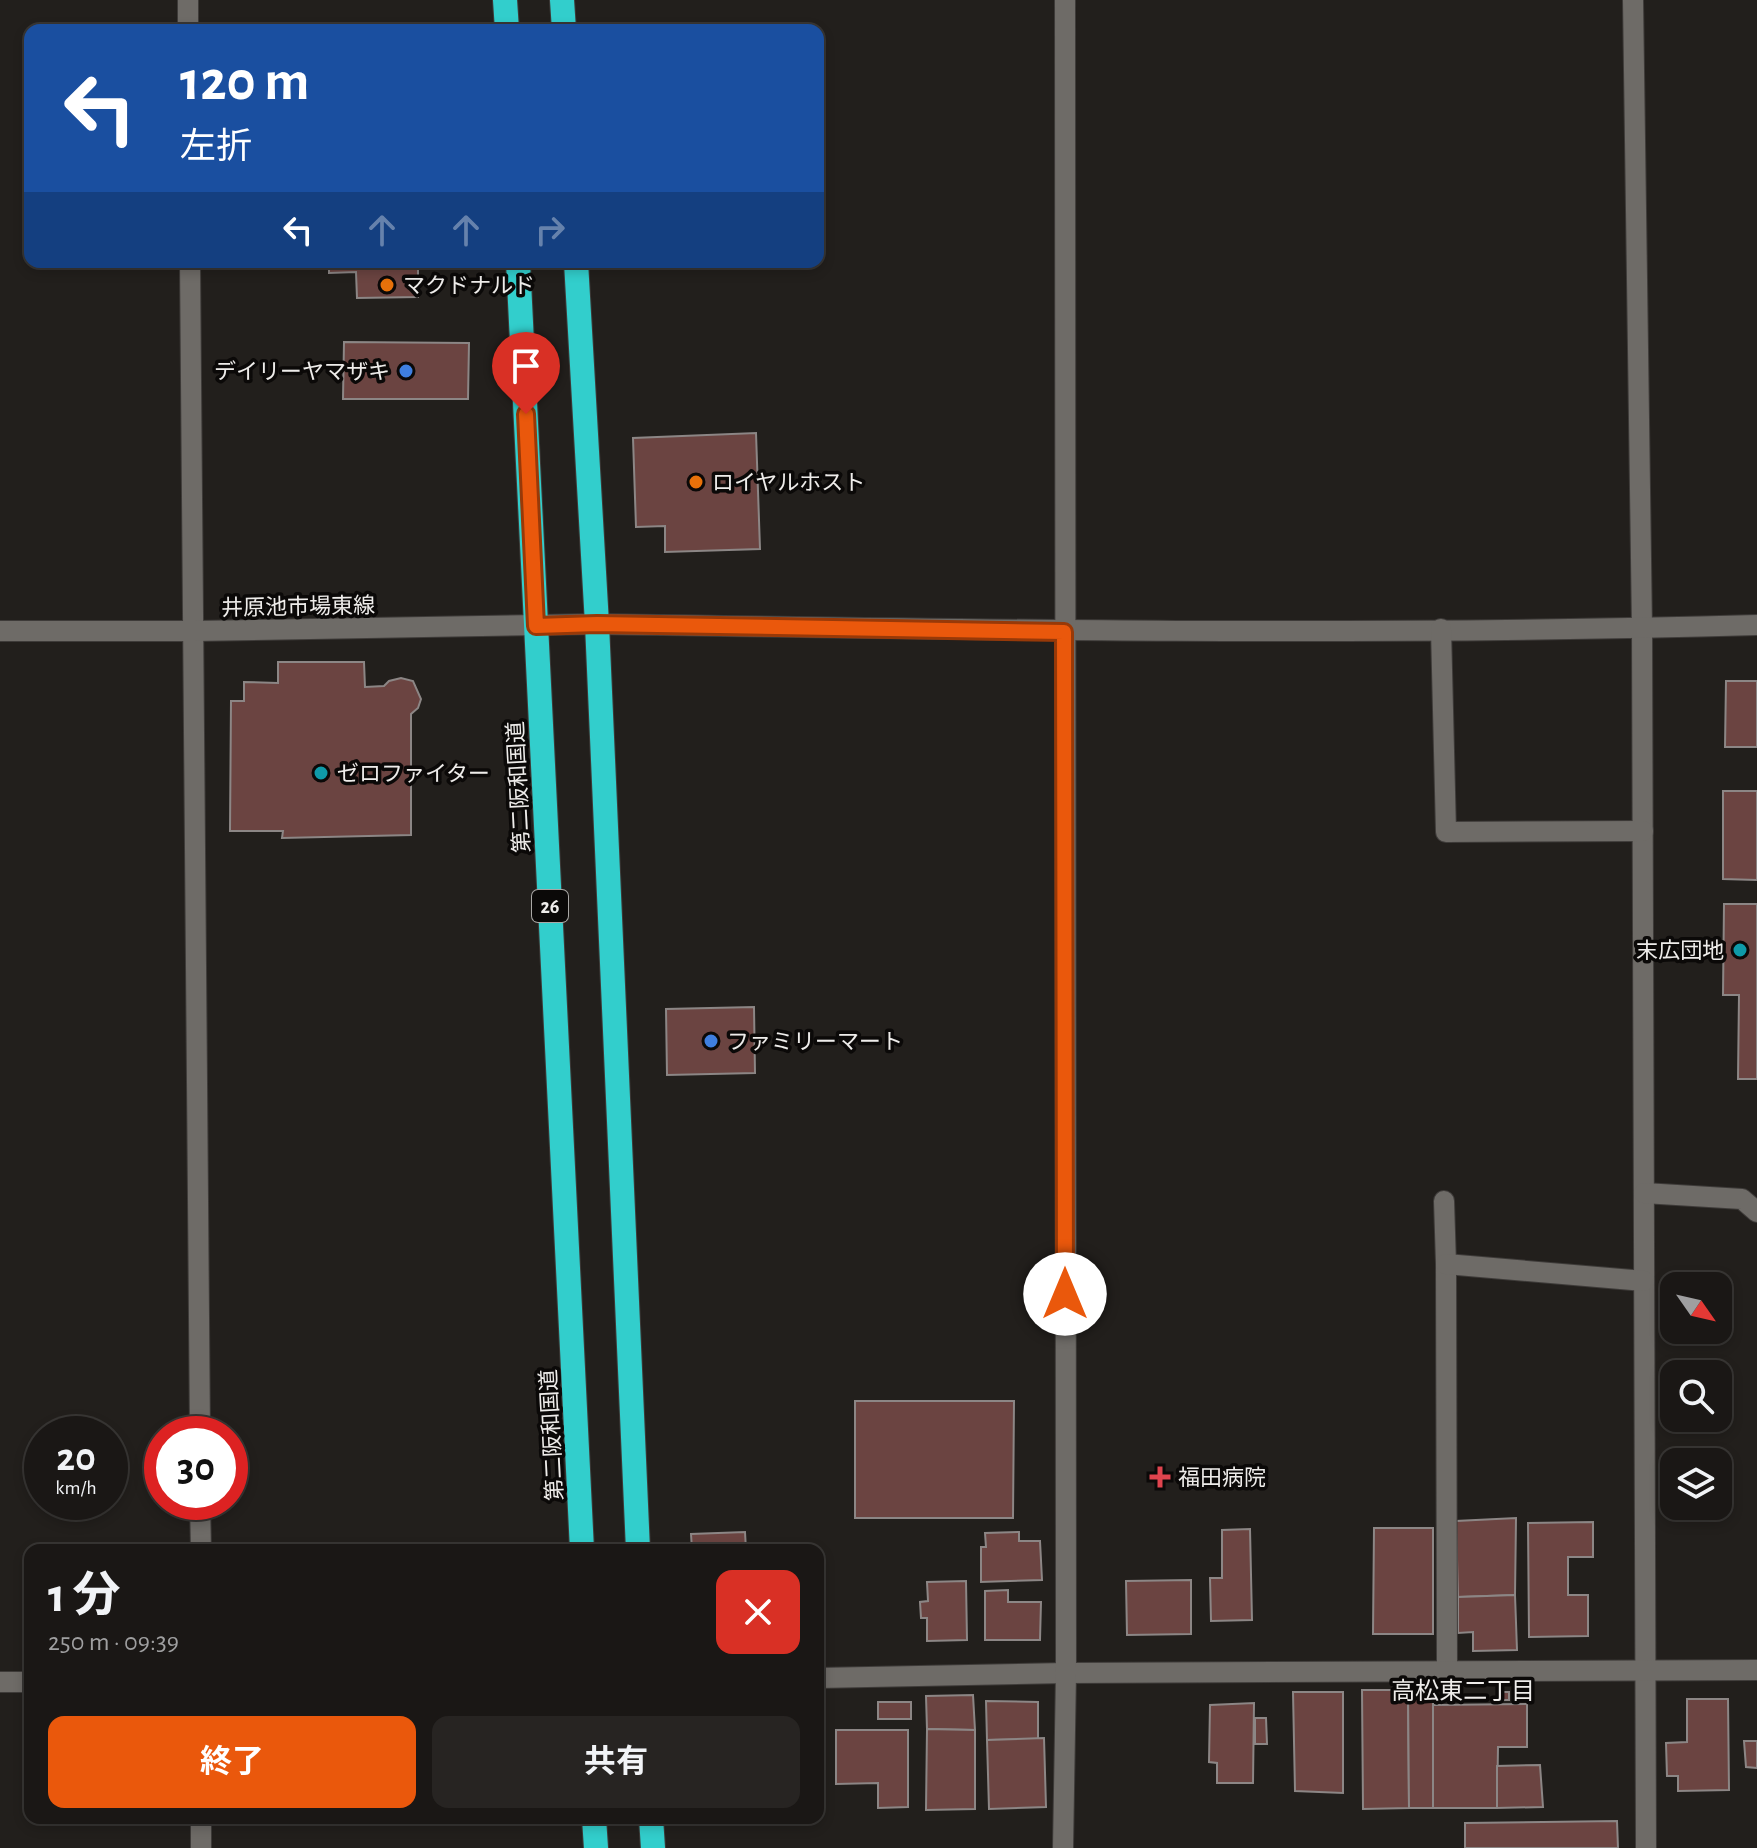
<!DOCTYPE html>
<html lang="ja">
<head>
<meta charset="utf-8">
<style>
	:root { --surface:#1a1715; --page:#272422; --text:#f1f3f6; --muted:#9f9fa0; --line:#383634; --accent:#ea580c }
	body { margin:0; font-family:"Alegreya Sans","Noto Sans JP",sans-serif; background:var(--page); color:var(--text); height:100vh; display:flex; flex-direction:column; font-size:30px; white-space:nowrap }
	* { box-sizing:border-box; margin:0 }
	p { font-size:26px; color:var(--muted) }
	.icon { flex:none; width:44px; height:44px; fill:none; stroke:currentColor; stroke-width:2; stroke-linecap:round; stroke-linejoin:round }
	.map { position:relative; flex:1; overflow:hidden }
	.details { position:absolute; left:24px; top:1544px; width:800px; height:280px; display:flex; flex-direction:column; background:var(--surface); border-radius:16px; box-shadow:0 4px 12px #0003,0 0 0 2px var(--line) }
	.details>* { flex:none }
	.top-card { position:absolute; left:24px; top:24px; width:800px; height:244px; border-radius:16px; box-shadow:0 4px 12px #0003,0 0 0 2px var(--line); background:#1a4fa0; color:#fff; overflow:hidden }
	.needle { width:52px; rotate:124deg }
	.controls { position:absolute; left:1660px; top:1272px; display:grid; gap:16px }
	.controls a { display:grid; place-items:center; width:72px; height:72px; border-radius:16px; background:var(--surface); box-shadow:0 4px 12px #0003,0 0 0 2px var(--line); font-size:40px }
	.speed { position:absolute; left:24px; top:1416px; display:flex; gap:16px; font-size:40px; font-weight:700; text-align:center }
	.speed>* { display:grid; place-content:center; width:104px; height:104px; border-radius:50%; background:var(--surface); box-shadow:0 4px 12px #0003,0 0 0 2px var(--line); line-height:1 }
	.speed small { font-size:20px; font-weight:400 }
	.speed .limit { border:12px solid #d22; background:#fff; color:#111 }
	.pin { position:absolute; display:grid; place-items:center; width:68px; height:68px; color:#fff; margin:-82px -34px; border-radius:50% 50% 50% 0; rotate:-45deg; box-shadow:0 0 8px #0007 }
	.pin .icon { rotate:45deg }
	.me { position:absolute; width:88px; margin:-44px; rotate:0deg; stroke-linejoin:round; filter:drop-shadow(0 0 6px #0008) }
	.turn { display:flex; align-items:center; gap:28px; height:168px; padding:0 24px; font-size:36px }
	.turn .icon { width:104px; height:104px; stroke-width:2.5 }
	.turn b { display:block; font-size:56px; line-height:68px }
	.lanes { display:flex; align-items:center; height:76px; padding:0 24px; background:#0003; justify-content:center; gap:40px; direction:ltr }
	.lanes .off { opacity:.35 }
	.round { display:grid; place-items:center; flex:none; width:84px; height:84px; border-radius:16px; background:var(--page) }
	.summary { display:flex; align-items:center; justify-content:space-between; height:136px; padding:0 24px }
	h1 { font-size:48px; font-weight:700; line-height:60px }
	.button { display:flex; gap:16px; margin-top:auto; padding:16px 24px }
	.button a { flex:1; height:92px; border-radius:16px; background:var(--accent); color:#fff; font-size:32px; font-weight:700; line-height:92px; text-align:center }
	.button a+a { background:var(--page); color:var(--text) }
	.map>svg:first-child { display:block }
	.building { fill:#6b4441; stroke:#8c8685; stroke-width:2 }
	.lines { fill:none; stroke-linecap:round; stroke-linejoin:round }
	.street-casing { stroke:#3e3b39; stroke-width:22 }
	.secondary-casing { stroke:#3e3b39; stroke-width:22 }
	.highway-casing { stroke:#3e3b39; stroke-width:26 }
	.street { stroke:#6e6b67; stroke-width:20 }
	.secondary { stroke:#6e6b67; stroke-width:20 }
	.highway { stroke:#32cecc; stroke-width:24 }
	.route-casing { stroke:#983908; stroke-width:20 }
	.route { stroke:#ea580c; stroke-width:14 }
	.food-dot { fill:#e8710a; stroke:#0b0908; stroke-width:3 }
	.shop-dot { fill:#3f7fe0; stroke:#0b0908; stroke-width:3 }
	.culture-dot { fill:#0f9aa8; stroke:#0b0908; stroke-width:3 }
	.health-dot { fill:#e0444e; stroke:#0b0908; stroke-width:3 }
	.labels { text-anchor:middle; stroke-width:7; stroke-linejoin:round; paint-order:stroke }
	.shield { fill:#0b0908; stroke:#aaa8a6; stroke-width:2 }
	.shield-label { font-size:20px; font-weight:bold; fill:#eeecea }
	.poi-label { font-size:22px; fill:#eeecea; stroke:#0b0908; text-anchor:start }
	.street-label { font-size:22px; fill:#eeecea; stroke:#0b0908 }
	.neighbourhood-label { font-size:24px; fill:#eeecea; stroke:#0b0908 }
</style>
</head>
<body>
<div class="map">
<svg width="1757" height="1848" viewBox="0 0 1757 1848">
	<rect width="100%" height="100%" fill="#221f1c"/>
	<!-- building -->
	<g class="building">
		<polygon points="329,262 418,262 418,297 357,298 356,272 329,273"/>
		<polygon points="344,342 469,343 468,399 343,399"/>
		<polygon points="756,433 760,549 665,552 665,526 636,527 633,438"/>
		<polygon points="278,662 364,662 365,687 384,686 389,681 401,678 413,681 421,699 418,708 411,714 411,835 282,838 283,831 230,831 231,701 244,701 244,682 278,683"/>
		<polygon points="1726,681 1757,681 1757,747 1725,747"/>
		<polygon points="1723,791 1757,791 1757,880 1723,879"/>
		<polygon points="1724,904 1757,904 1757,1079 1738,1079 1739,995 1723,995"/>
		<polygon points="754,1007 755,1073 667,1075 666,1009"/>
		<polygon points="855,1401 1014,1401 1013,1518 855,1518"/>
		<polygon points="1516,1518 1515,1595 1458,1597 1456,1521"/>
		<polygon points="1593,1522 1593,1557 1568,1557 1568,1595 1588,1595 1588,1636 1529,1637 1528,1523"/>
		<polygon points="1374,1528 1433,1528 1433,1634 1373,1634"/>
		<polygon points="1250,1529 1252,1620 1211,1621 1210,1578 1222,1578 1222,1530"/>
		<polygon points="745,1532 746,1550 692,1550 691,1534"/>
		<polygon points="1019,1532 1019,1541 1040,1541 1042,1580 981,1582 981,1547 986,1547 985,1533"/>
		<polygon points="1191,1580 1191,1634 1127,1635 1126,1581"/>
		<polygon points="966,1581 967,1640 927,1641 927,1618 921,1618 920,1602 928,1601 927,1582"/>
		<polygon points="1008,1590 1008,1602 1041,1602 1040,1640 985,1640 985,1591"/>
		<polygon points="1515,1595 1517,1650 1473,1651 1473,1632 1458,1633 1458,1597"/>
		<polygon points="1362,1690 1408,1690 1409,1808 1363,1809"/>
		<polygon points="1408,1690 1433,1690 1433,1808 1409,1808"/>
		<polygon points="1293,1692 1343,1692 1343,1793 1295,1791"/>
		<rect x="1500" y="1692" width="9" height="8"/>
		<polygon points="973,1695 975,1730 927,1729 926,1696"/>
		<polygon points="1687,1699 1728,1699 1729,1790 1678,1791 1678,1776 1667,1776 1666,1743 1687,1742"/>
		<polygon points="986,1701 1038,1702 1038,1739 987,1740"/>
		<rect x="878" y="1702" width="33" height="17"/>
		<polygon points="1254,1703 1253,1783 1217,1783 1217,1763 1209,1762 1210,1705"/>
		<polygon points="1527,1704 1527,1747 1498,1747 1497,1808 1433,1808 1433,1705"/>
		<polygon points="1255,1718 1266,1718 1267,1744 1255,1744"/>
		<polygon points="927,1729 975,1730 975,1809 926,1810"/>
		<polygon points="836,1730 908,1730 908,1807 878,1808 878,1783 836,1784"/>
		<polygon points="1044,1738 1046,1807 989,1809 987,1740"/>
		<polygon points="1744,1741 1757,1741 1757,1768 1746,1767"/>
		<polygon points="1540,1765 1543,1807 1497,1808 1497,1766"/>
		<polygon points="1617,1821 1618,1848 1465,1848 1465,1823"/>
	</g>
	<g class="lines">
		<!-- street casing -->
		<g class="street-casing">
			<g id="street">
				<polyline points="188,0 188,30"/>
				<polyline points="1633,0 1642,628 1646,1848"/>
				<polyline points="190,262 200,1434"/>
				<path d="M597 624C983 630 1370 636 1757 625"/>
				<polyline points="1441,629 1446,832 1643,831"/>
				<polyline points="1644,1193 1742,1199 1757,1212"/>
				<polyline points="1444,1201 1446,1264 1447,1672"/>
				<polyline points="1446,1264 1644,1281"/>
				<polyline points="200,1502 201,1550"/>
				<polyline points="818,1678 1066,1673 1757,1670"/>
				<polyline points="201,1848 201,1818"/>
				<polyline points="1063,1848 1066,1673 1065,0"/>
			</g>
		</g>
		<!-- secondary casing -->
		<g class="secondary-casing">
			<g id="secondary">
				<polyline points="0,631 194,631 597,624"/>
				<polyline points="0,1682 30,1682"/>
			</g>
		</g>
		<!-- highway casing -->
		<g class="highway-casing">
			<g id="highway">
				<polyline points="505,0 507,30"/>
				<polyline points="562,0 564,30"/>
				<polyline points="518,262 582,1550"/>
				<polyline points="576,262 597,624 638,1550"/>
				<polyline points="594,1818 596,1848"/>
				<polyline points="651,1818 653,1848"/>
			</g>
		</g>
		<!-- street -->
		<use href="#street" class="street"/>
		<!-- secondary -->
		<use href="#secondary" class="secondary"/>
		<!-- highway -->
		<use href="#highway" class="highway"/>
	</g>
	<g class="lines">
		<!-- route casing -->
		<g class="route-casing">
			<polyline id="route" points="526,414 536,626 597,624 1064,632 1065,1294"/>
		</g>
		<!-- route -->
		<use href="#route" class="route"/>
	</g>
	<!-- markers -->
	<g class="food-dot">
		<circle cx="387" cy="285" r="8"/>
		<circle cx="696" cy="482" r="8"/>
	</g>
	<g class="shop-dot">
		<circle cx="406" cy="371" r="8"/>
		<circle cx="711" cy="1041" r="8"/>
	</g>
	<g class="culture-dot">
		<circle cx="321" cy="773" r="8"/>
		<circle cx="1740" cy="950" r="8"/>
	</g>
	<path class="health-dot" d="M1156 1465h8v8h8v8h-8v8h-8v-8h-8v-8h8z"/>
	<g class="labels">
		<!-- shield labels -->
		<rect class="shield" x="532" y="890" width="36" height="32" rx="6"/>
		<g class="shield-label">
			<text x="550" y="913">26</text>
		</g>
		<!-- poi labels -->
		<g class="poi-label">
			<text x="403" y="293">マクドナルド</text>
			<text x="390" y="379" text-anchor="end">デイリーヤマザキ</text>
			<text x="712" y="490">ロイヤルホスト</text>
			<text x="337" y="781">ゼロファイター</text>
			<text x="1724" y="958" text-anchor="end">末広団地</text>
			<text x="727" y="1049">ファミリーマート</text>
			<text x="1178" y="1485">福田病院</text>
		</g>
		<!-- street labels -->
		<g class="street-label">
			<text transform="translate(298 606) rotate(-1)" y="8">井原池市場東線</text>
			<text transform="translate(518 787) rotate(-93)" y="8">第二阪和国道</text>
			<text transform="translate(551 1435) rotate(-93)" y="8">第二阪和国道</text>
		</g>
		<!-- neighbourhood labels -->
		<g class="neighbourhood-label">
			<text x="1463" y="1699">高松東二丁目</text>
		</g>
	</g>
</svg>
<div class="controls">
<a><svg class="needle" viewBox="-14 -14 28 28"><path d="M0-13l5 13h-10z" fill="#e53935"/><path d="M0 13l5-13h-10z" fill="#9f9fa0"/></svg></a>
<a><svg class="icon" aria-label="search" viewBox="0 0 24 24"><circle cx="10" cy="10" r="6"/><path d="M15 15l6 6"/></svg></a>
<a><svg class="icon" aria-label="layers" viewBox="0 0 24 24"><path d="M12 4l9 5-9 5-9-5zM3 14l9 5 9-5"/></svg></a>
</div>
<div class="speed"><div>20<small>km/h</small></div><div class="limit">30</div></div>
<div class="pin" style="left:526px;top:414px;background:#d93025"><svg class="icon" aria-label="arrive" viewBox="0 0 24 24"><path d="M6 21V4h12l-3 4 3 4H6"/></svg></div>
<svg class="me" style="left:1065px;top:1294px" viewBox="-20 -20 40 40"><circle r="19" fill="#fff"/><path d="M0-13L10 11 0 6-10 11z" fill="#ea580c"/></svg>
<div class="top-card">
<div class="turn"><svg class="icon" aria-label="left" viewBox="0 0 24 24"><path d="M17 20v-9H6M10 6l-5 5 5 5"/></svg><div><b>120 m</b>左折</div></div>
<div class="lanes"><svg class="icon" aria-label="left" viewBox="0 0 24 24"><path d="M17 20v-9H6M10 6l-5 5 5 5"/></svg><svg class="icon off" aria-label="ahead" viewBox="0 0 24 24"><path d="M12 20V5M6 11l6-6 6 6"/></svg><svg class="icon off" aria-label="ahead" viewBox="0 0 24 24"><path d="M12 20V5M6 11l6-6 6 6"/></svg><svg class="icon off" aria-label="right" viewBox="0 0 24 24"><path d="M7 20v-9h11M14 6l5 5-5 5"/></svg></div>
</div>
<section class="details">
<div class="summary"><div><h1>1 分</h1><p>250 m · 09:39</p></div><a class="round" style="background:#d93025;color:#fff"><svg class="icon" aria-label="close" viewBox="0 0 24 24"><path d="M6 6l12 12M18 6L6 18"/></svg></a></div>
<div class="button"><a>終了</a><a>共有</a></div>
</section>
</div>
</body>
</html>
